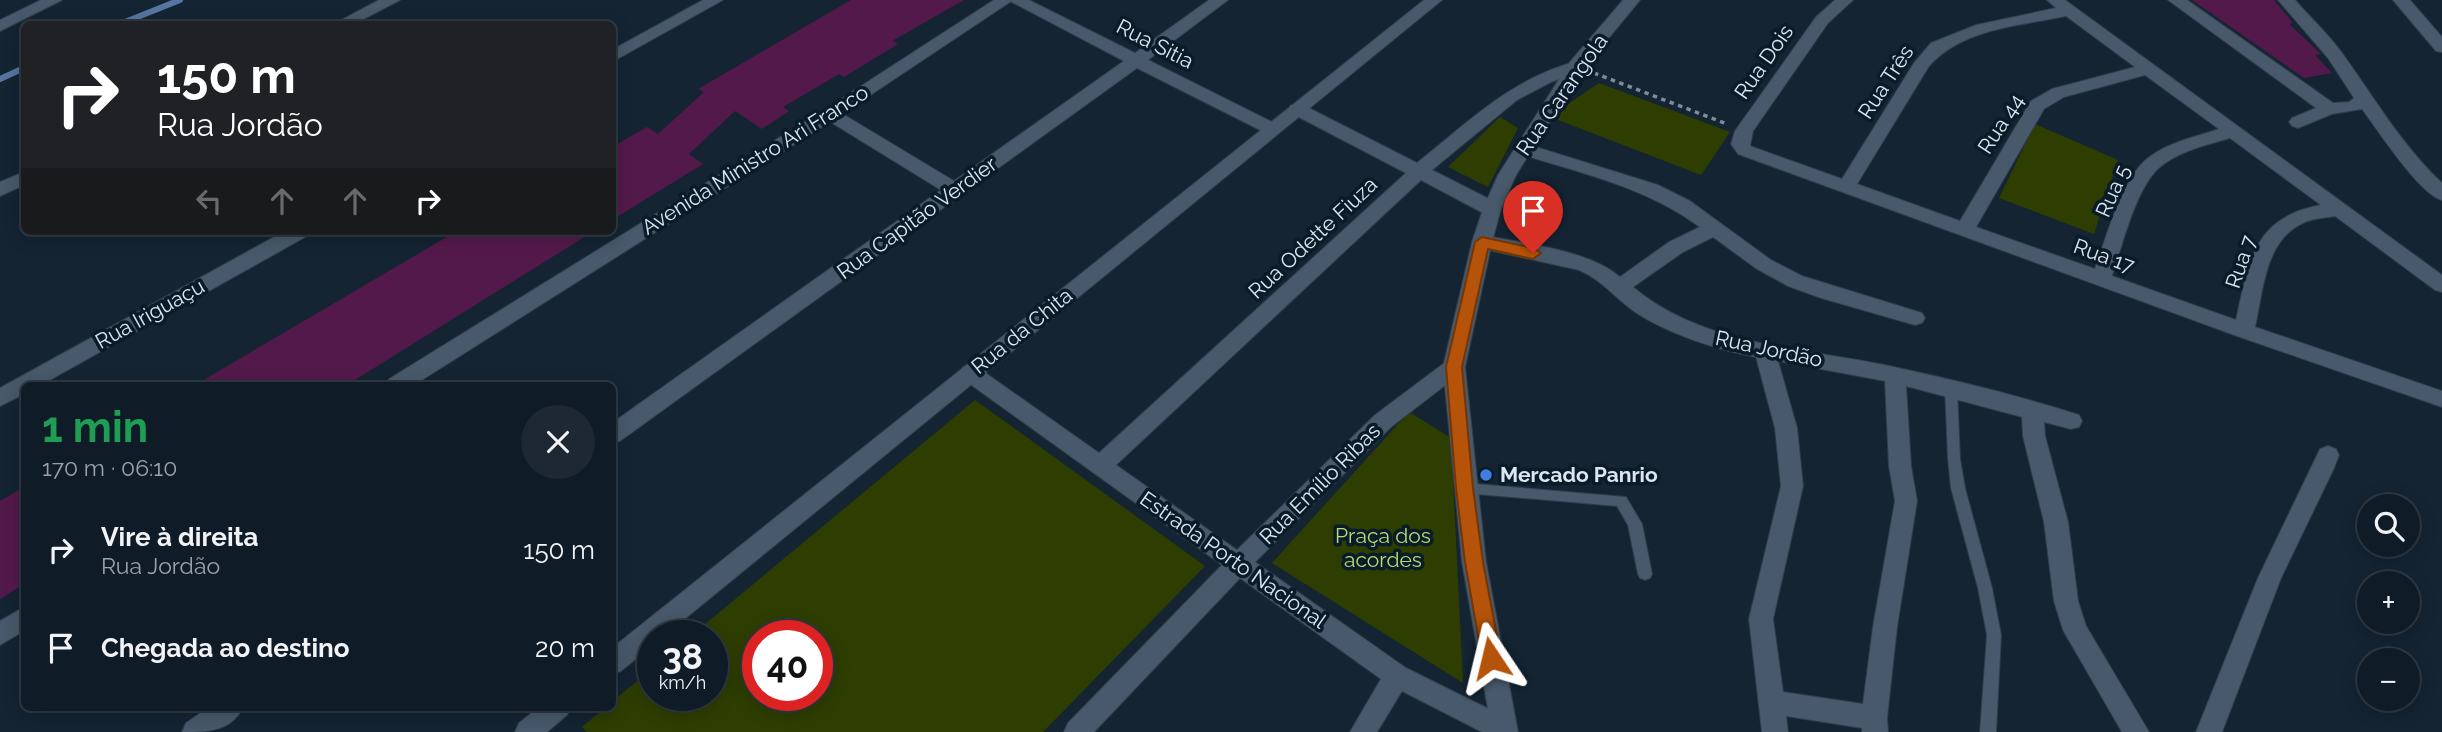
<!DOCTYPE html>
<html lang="pt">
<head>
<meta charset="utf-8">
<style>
	:root { --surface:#0f1b26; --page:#1d2832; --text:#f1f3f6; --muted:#9ba1a7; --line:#2f3943 }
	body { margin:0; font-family:Raleway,sans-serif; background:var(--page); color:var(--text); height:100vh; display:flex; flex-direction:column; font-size:26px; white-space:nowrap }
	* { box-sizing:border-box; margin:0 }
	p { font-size:23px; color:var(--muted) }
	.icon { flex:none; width:38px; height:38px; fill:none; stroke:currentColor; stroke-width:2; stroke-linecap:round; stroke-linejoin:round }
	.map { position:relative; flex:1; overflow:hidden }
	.panel { position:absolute; left:21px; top:382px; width:595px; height:329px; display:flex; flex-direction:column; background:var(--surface); border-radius:10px; box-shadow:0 4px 18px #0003,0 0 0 2px var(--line) }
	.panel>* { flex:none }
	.guide { position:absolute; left:21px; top:21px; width:595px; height:214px; border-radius:10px; box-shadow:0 4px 18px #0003,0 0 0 2px var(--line); background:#202124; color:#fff; overflow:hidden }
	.controls { position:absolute; left:2357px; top:494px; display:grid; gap:14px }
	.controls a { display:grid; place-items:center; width:63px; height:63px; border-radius:50%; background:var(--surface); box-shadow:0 4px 18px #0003,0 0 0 2px var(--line); font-size:35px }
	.speed { position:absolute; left:637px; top:620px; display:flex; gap:14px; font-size:35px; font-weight:700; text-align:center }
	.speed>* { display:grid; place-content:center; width:91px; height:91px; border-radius:50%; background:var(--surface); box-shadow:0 4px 18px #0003,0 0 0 2px var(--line); line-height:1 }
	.speed small { font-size:18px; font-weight:400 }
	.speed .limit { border:10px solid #d22; background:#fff; color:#111 }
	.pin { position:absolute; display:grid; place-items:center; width:60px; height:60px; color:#fff; margin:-72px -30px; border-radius:50% 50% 50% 0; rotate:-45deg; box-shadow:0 0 7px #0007 }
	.pin .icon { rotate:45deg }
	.me { position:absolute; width:77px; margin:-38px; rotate:350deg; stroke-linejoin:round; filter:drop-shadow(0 0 5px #0008) }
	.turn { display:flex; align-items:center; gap:24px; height:147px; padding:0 21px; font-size:32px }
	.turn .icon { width:91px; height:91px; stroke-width:2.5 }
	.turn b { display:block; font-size:49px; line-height:60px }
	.lanes { display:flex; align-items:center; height:66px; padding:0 21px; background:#0003; justify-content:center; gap:35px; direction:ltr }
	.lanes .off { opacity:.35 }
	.round { display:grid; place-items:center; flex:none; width:74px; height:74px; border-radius:37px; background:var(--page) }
	.headline { display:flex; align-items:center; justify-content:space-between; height:119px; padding:0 21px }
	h1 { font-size:42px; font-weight:700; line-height:52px; color:#1e9e55 }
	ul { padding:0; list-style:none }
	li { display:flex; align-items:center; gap:21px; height:98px; padding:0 21px }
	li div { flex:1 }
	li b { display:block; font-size:26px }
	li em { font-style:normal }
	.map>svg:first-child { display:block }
	.green { fill:#2e3e00; fill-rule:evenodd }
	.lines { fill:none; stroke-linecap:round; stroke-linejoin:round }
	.stream { stroke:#5775a0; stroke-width:6 }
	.building { fill:#54194b }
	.lane-casing { stroke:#313d49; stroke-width:2 }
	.street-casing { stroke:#313d49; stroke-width:2 }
	.secondary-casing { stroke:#313d49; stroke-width:2 }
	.path { stroke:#7e8b98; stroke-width:3.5; stroke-dasharray:4.5 4.5; stroke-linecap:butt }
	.lane { fill:#47596a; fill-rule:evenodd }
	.street { fill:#47596a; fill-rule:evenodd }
	.secondary { fill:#47596a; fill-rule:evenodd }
	.route { fill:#b45309; stroke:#753606; stroke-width:2 }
	.shop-dot { fill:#3f7fe0; stroke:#0a1b29; stroke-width:2.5 }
	.labels { text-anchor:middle; stroke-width:7; stroke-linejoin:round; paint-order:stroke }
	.street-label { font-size:21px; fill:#dce6f1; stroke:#0a1b29 }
	.poi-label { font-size:21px; font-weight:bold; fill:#dce6f1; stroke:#0a1b29; text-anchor:start }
	.park-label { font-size:21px; fill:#b8db71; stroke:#0a1b29 }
</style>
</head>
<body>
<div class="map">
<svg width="2442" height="732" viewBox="0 0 2442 732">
	<rect width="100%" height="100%" fill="#142433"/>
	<!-- green -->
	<g class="green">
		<polygon points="1599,83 1730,132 1701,175 1553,118 1559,110"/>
		<polygon points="1500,117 1518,128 1488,187 1448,167"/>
		<polygon points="2035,124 2118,160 2094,234 1999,198"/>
		<path d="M975 400 1205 566 1043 732H587L582 727 606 707H612L613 701 653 668V695H712V635H692ZM817 635V695H758V635Z"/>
		<polygon points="1409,412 1451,438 1463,683 1272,563"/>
	</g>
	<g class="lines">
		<!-- stream -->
		<g class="stream">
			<polyline points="120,24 180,0"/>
			<polyline points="0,79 24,68"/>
		</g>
	</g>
	<!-- building -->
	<g class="building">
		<polygon points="851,0 964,0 892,41 898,44 844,77 839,74 783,107 789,111 762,129 735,111 689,154 703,164 612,220 612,147 647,127 658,134 704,92 698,89"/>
		<polygon points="2192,0 2274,0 2293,23 2289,24 2321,54 2315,55 2332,73 2304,78"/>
		<polygon points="457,231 594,231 347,385 195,385"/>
		<polygon points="24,487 24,584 0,599 0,501"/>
	</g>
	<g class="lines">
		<!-- lane casing -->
		<g class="lane-casing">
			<g id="lane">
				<polygon points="1951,383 1955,385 1957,388 1960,459 1965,488 1992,588 2001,635 1996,732 1980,732 1987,635 1978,588 1951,488 1948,459 1945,388 1947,385"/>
				<polygon points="1464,483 1626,497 1642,524 1652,574 1650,578 1645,580 1640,578 1638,574 1628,525 1617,506 1464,493 1459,492 1457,488 1459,484"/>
			</g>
		</g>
		<!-- street casing -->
		<g class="street-casing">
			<g id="street">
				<polygon points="41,0 62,0 0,31 0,20"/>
				<polygon points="703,0 723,0 612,62 612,50"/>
				<polygon points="1008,0 1029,0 1135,53 1209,0 1228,0 1148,60 1278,125 1281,129 1278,133 1266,133 1137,68 620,441 612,443 612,423 941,190 824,118 821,114 824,110 836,110 954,181 1124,61"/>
				<path d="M1835 0H1853L1828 23 1753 131 1750 146 1842 179 1914 63 1931 43 1976 25 2056 8 2047 0H2065L2442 275V292L2435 290 2335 216C2325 218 2313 218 2303 223 2265 240 2263 291 2255 327L2442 391V407L2237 336 1738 154 1731 144 1735 131 1816 17ZM2066 16 2135 67 2052 89 2031 101 1960 221 1857 184 1929 66C1963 28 2019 26 2066 16ZM2145 75 2219 129C2195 137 2169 142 2148 158 2122 178 2106 238 2095 269L1976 227 2044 109 2064 97ZM2230 138 2321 205C2253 217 2249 262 2236 320L2112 276C2122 246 2136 187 2160 167 2179 151 2207 145 2230 138Z"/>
				<path d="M2168 0H2187L2333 103 2349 102 2354 98 2328 58 2278 0H2295C2310 17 2328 34 2342 53 2374 97 2402 146 2442 183V200C2419 194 2378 130 2362 109L2332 114 2298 128 2292 126 2289 122 2292 118 2316 108Z"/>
				<polygon points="2393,0 2410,0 2442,37 2442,52 2436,51"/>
				<path d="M1575 62 1581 63 1583 67 1581 71 1551 82 1517 100 1432 170 1499 204 1501 209 1499 214H1485L1421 180 1116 465 1237 550 1375 415 1447 361 1454 359 1461 361 1465 367 1461 373 1391 427 1255 562 1406 668 1513 721 1516 732H1482L1402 691 1377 732H1350L1381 679 1240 578 1094 732H1064L1068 723 1222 565 963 379 959 373 963 367 970 365 977 367 1099 453 1406 173 1291 113 1288 109 1291 105H1303L1417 163C1466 124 1512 78 1575 62Z"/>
				<path d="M1523 143 1658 185 1690 201 1771 260 1802 276 1922 313 1925 318 1922 323 1915 325 1821 298 1788 286 1757 269 1713 237 1683 252 1633 287C1704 347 1807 348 1894 367 1955 380 2020 396 2079 415L2082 421 2079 427 2071 429 2044 422 2045 436 2068 522 2078 601 2086 626 2149 732H2122L2063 630 2054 601 2044 522 2023 436 2022 417 1906 386 1911 466 1917 501 1897 627 1887 718 1888 732H1862V728L1786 716 1788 732H1762L1749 619 1781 486 1775 428 1756 357C1718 350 1668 334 1635 312 1615 298 1602 280 1579 270L1475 247 1472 242 1475 237 1482 235C1524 244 1587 249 1620 277L1669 242 1700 227C1646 187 1581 173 1517 153L1514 149 1517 145ZM1778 361 1885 381 1889 466 1895 501 1873 627 1863 704 1783 692 1773 619 1803 486 1797 428Z"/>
				<polygon points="285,231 310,231 307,236 41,385 24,385 24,394 0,406 0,388"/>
				<polygon points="2328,446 2336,449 2339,455 2334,468 2281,578 2222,732 2196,732 2258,578 2320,449"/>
				<path d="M209 707H243C231 732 206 732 182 732L186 723Z"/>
			</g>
		</g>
		<!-- secondary casing -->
		<g class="secondary-casing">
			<g id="secondary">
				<polygon points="379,0 400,0 354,24 334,24"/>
				<polygon points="994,0 1013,0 836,118 414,385 386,385 389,379 824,110"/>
				<polygon points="1424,0 1442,0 665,635 653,635 653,645 621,671 612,674 612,648"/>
				<polygon points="1623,0 1640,0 1583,69 1516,175 1501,209 1492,242 1465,367 1486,562 1518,732 1492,732 1462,562 1443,367 1472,242 1483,209 1498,175 1570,62"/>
				<polygon points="24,172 24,185 0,196 0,182"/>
				<polygon points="24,607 24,631 0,645 0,621"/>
				<polygon points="539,707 571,707 567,715 547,732 515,732 519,723"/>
			</g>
		</g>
		<!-- path -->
		<polyline class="path" points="1594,73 1727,124"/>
		<!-- lane -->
		<use href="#lane" class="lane"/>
		<!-- street -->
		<use href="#street" class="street"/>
		<!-- secondary -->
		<use href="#secondary" class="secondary"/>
	</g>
	<!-- route -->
	<polygon class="route" points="1482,237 1533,248 1541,253 1533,259 1488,249 1462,367 1473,488 1483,562 1501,658 1498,664 1491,667 1484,664 1482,658 1465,562 1456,488 1446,367 1475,242"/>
	<!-- markers -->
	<circle class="shop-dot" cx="1486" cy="475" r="7"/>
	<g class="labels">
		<!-- street labels -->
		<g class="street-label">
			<text transform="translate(1155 44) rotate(27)" y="7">Rua Sitia</text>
			<text transform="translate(1764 62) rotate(-55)" y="7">Rua Dois</text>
			<text transform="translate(1886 82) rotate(-57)" y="7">Rua Três</text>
			<text transform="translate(1562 95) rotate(-55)" y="7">Rua Carangola</text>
			<text transform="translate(2001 124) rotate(-57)" y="7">Rua 44</text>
			<text transform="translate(755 160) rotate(-32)" y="7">Avenida Ministro Ari Franco</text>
			<text transform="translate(2113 191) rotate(-66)" y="7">Rua 5</text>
			<text transform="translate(917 218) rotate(-36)" y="7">Rua Capitão Verdier</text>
			<text transform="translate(1313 238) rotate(-43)" y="7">Rua Odette Fiuza</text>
			<text transform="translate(2104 256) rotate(20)" y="7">Rua 17</text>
			<text transform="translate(2241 262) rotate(-71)" y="7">Rua 7</text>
			<text transform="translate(150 314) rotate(-29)" y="7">Rua Iriguaçu</text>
			<text transform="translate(1022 331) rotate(-39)" y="7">Rua da Chita</text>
			<text transform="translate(1769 349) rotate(12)" y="7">Rua Jordão</text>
			<text transform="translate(1320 484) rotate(-45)" y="7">Rua Emílio Ribas</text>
			<text transform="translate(1233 560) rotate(35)" y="7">Estrada Porto Nacional</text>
		</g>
		<!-- poi labels -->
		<g class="poi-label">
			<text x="1500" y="482">Mercado Panrio</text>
		</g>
		<!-- park labels -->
		<g class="park-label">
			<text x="1383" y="543">Praça dos<tspan x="1383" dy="24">acordes</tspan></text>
		</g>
	</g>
</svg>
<div class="controls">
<a><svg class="icon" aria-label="search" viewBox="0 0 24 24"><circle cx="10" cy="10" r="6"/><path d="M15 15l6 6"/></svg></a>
<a>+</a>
<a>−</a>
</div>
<div class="speed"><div>38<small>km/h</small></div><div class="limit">40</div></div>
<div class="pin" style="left:1533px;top:253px;background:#d93025"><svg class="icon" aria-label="arrive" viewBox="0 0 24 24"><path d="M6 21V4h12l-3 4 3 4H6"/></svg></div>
<svg class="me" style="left:1491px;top:658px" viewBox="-20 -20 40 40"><path d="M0-17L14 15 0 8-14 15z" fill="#b45309" stroke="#fff" stroke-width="4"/></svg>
<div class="guide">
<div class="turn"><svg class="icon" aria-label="right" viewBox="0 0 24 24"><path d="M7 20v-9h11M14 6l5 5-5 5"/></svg><div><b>150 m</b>Rua Jordão</div></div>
<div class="lanes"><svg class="icon off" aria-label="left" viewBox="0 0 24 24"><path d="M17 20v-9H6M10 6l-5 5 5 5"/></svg><svg class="icon off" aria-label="ahead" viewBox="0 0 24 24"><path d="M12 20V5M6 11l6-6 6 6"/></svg><svg class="icon off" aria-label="ahead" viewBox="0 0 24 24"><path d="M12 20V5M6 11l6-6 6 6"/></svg><svg class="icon" aria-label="right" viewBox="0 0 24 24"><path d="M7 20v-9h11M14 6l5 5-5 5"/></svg></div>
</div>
<section class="panel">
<div class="headline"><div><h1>1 min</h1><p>170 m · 06:10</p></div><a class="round"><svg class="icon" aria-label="close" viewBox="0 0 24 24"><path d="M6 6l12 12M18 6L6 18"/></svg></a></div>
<ul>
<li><svg class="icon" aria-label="right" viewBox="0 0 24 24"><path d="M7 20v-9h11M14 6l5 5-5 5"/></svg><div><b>Vire à direita</b><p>Rua Jordão</p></div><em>150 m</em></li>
<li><svg class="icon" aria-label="arrive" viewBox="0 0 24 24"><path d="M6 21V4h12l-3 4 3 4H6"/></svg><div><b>Chegada ao destino</b></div><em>20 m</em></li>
</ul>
</section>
</div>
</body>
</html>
